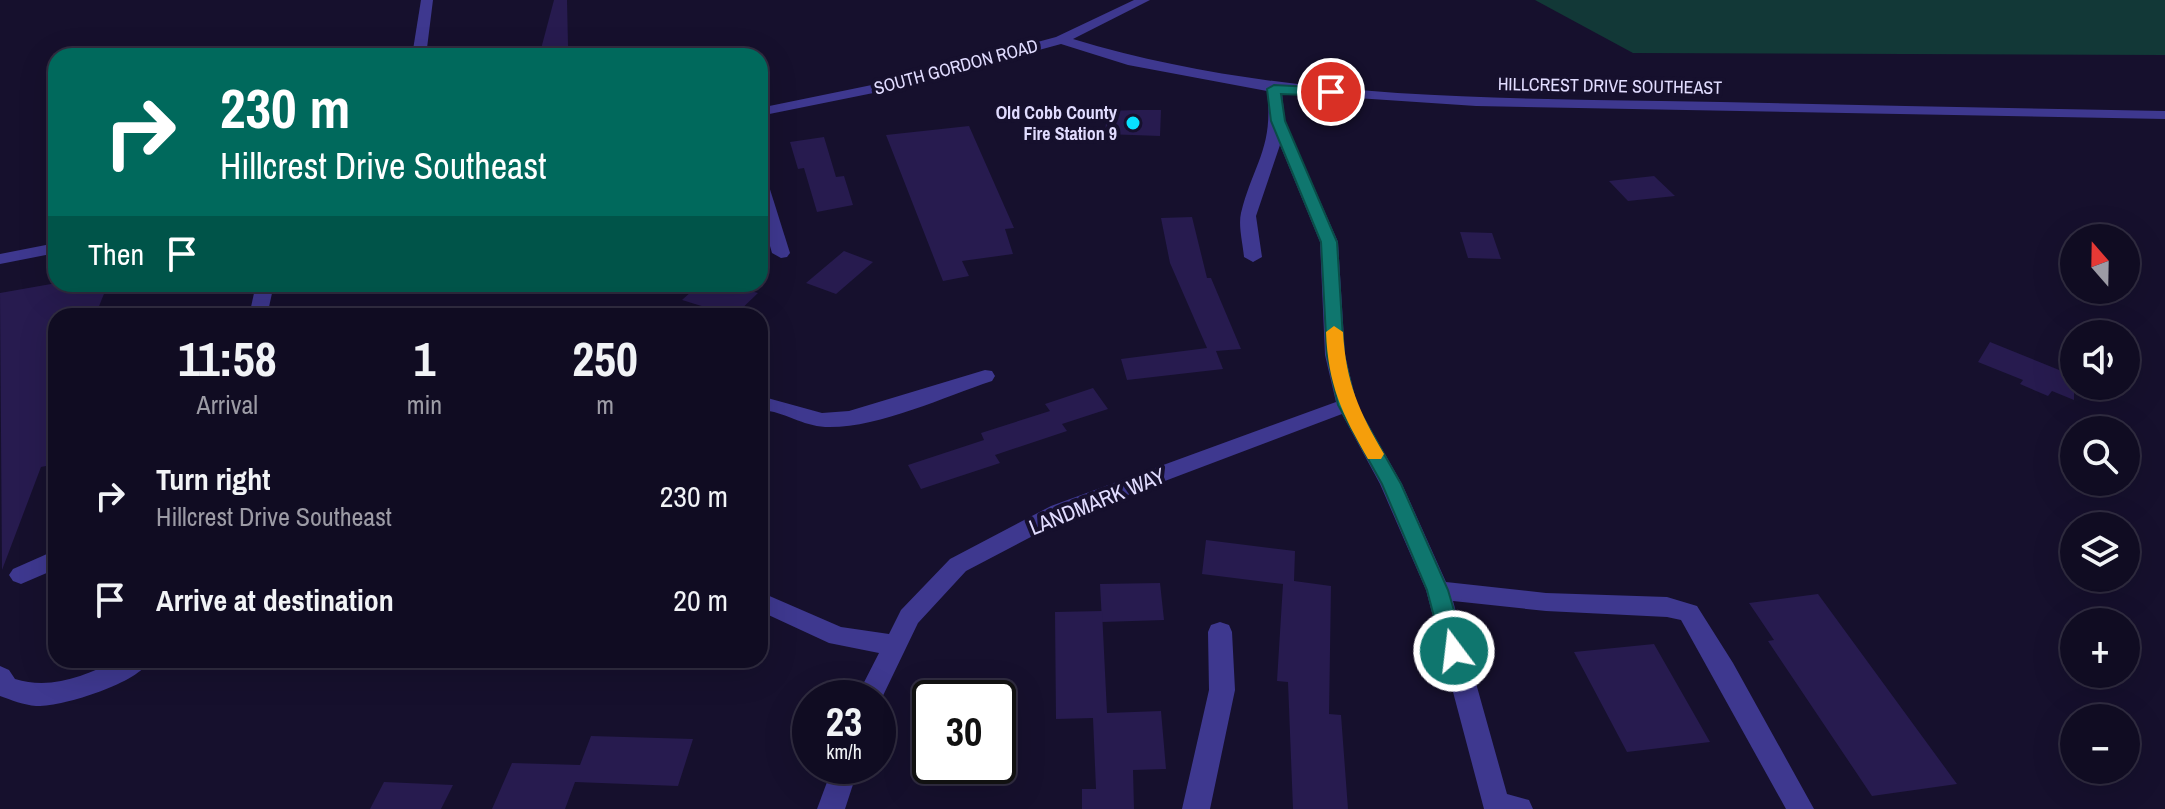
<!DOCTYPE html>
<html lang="en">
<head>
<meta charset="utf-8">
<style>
	:root { --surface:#100c22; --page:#19152a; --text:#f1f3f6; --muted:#9c9ba5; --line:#302c40 }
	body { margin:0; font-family:"Archivo Narrow",sans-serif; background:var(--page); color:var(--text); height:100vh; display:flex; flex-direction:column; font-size:30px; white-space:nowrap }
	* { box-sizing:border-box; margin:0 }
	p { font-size:26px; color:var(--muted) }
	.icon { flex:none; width:44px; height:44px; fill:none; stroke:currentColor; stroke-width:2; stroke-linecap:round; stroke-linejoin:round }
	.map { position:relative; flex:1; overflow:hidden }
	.drawer { position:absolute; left:48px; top:308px; width:720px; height:360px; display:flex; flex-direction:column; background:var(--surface); border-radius:24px; box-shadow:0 8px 32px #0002,0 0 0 2px var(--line) }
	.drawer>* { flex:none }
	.hud { position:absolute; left:48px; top:48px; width:720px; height:244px; border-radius:24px; box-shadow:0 8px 32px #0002,0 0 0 2px var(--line); background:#00695c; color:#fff; overflow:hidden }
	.needle { width:52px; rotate:340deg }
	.buttons { position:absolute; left:2060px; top:224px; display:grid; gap:16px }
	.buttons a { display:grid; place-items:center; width:80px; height:80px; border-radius:50%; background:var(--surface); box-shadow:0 8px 32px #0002,0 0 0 2px var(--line); font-size:40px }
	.speed { position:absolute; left:792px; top:680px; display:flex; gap:16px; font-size:40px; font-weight:700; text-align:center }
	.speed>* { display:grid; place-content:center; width:104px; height:104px; border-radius:50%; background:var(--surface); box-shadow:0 8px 32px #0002,0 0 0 2px var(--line); line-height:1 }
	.speed small { font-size:20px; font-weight:400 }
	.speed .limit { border:4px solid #111; border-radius:12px; background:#fff; color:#111 }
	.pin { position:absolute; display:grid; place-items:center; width:68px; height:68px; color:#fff; margin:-34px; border:4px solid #fff; border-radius:50%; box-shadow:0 2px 8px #0007 }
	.me { position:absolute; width:88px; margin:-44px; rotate:345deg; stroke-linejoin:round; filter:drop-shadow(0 0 6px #0008) }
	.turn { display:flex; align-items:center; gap:28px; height:168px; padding:0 40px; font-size:36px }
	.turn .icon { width:104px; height:104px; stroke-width:2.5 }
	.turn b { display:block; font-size:56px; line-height:68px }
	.then { display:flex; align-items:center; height:76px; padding:0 40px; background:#0003; gap:16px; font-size:30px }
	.eta { display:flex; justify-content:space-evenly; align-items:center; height:136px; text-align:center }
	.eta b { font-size:48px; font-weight:800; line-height:56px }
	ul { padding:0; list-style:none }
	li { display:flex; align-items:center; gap:24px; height:104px; padding:0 40px }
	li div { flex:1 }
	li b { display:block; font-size:30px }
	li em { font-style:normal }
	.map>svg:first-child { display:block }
	.green { fill:#123837 }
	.building { fill:#271b4f }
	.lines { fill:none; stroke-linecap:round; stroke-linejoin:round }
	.minor { fill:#3e388f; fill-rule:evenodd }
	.route { fill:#0f766e; stroke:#0a4d48; stroke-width:2 }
	.slow { fill:#f59e0b }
	.poi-dot { fill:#08e0ff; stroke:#16102d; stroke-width:3 }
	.labels { text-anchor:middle; stroke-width:8; stroke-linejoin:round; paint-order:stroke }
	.far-street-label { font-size:18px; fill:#e1dcff; stroke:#16102d }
	.far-poi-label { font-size:18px; font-weight:bold; fill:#e1dcff; stroke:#16102d; text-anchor:end }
	.street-label { font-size:22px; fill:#e1dcff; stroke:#16102d }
</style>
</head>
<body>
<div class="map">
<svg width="2165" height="809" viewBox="0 0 2165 809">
	<rect width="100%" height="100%" fill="#16102d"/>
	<!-- green -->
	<polygon class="green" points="1535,0 2165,0 2165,55 1633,53"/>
	<!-- building -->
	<g class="building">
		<polygon points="554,0 567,0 568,46 541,49"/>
		<polygon points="1137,110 1161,110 1160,136 1105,134 1107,111"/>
		<polygon points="969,126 1014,228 1005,229 1013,254 962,261 969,276 943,281 886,135"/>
		<polygon points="824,137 836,177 844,176 853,205 817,212 804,168 798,169 790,142"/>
		<polygon points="1654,176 1675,196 1628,201 1609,181"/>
		<polygon points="1192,217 1207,278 1211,278 1241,349 1216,351 1223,369 1127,380 1121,359 1207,348 1170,263 1161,218"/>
		<polygon points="1460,232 1492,233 1501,259 1468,258"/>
		<polygon points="844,251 873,262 836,294 806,283"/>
		<polygon points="51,284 108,284 95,316 56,316 56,464 41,467 2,570 0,293"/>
		<polygon points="700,284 726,284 758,293 734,316 682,300"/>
		<polygon points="1990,342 2074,376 2074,400 2052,391 2048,396 2020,384 2023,380 1978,362"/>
		<polygon points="1093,388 1108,409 1062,424 1067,431 995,455 1000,463 921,489 908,465 984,440 981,433 1050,411 1045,404"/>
		<polygon points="1206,540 1295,551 1294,581 1331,586 1329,714 1341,715 1348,809 1293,809 1288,682 1277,681 1283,584 1202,574"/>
		<polygon points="1160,583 1164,620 1102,622 1100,584"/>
		<polygon points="1818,594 1957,784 1872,796 1768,641 1774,640 1749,603"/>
		<polygon points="1102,611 1107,713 1161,711 1166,769 1133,770 1134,809 1082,809 1082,789 1096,789 1093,718 1056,719 1055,612"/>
		<polygon points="1654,644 1710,742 1627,752 1574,652"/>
		<polygon points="591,736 693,739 678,786 575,782 565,809 492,809 512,763 580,765"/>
		<polygon points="384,782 453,785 441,809 370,809"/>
	</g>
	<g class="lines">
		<!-- minor -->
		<g class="minor">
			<polygon points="421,0 433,0 426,56 412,56"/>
			<path d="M1134 0H1150L1073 39C1265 97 1463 98 1662 101 1829 104 1997 108 2165 111V119L1476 106 1282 93 1285 121 1338 242 1345 355 1357 405 1402 484 1446 582 1546 593 1667 597 1697 606 1733 663 1814 809H1786L1681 620 1667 617 1546 611 1453 601 1507 794 1529 800 1533 809H1484L1426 590 1380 484 1342 414 1067 518 966 571 918 623 878 706V698H856L879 653 829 643 760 611V592L841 627 889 634 901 610 950 559 1051 506 1336 402 1325 355 1320 242 1280 145 1256 216 1262 257 1253 262 1244 257C1243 244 1238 226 1241 213 1253 164 1274 148 1267 91L1128 65 1061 44 903 87 760 116V108L901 79 1056 37Z"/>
			<polygon points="760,178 768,183 790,253 787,257 781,258 772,253 760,211"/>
			<polygon points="56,243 56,253 0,264 0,254"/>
			<polygon points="256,284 274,284 267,316 249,316"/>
			<path d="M985 370 992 371 995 376 992 381C943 397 877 429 825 427 802 426 783 411 760 410V396L822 413 849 411Z"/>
			<polygon points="56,550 56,569 21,584 13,581 9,575 13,569"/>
			<polygon points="1220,622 1229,625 1232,632 1235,690 1210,809 1182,809 1209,690 1208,632 1211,625"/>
			<path d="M117 660H150C139 683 62 707 36 706 24 705 11 700 0 696V666L9 670 15 679C51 690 85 676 117 660Z"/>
			<polygon points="833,766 859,766 845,809 817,809"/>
		</g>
	</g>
	<!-- route -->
	<polygon class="route" points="1274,85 1331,88 1338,92 1331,96 1281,94 1285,121 1337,242 1344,355 1356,405 1401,484 1448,590 1466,651 1462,658 1454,660 1447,658 1443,651 1427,590 1382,484 1338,405 1327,355 1321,242 1271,121 1267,89"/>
	<!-- slow -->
	<path class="slow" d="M1334 326 1343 332C1346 383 1359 411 1384 454L1381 459H1368C1342 414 1328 385 1326 332Z"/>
	<!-- markers -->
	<circle class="poi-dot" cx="1133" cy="123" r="8"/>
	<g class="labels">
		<!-- far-street labels -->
		<g class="far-street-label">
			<text transform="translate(956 67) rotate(-15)" y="6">SOUTH GORDON ROAD</text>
			<text transform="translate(1610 86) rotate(1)" y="6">HILLCREST DRIVE SOUTHEAST</text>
		</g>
		<!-- far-poi labels -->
		<g class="far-poi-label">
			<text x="1117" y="119">Old Cobb County<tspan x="1117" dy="21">Fire Station 9</tspan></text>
		</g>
		<!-- street labels -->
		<g class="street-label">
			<text transform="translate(1097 501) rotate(-22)" y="8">LANDMARK WAY</text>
		</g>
	</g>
</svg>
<div class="buttons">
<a><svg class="needle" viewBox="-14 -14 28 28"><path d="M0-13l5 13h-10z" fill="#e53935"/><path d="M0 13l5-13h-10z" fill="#9c9ba5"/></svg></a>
<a><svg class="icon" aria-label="sound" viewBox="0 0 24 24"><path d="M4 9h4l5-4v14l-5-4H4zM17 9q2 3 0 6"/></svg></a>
<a><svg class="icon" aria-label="search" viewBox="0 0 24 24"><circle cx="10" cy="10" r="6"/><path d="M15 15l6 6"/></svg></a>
<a><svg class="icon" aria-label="layers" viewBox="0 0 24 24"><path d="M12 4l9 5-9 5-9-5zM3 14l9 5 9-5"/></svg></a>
<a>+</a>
<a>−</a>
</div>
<div class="speed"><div>23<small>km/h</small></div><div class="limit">30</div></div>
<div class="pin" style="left:1331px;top:92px;background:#d93025"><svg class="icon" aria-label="arrive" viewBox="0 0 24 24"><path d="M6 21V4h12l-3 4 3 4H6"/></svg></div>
<svg class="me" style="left:1454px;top:651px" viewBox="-20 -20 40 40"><circle r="17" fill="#0f766e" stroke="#fff" stroke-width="3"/><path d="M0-11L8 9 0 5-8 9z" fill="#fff"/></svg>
<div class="hud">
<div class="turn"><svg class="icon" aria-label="right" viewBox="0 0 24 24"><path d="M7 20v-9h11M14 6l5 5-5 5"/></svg><div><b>230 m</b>Hillcrest Drive Southeast</div></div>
<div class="then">Then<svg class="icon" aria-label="arrive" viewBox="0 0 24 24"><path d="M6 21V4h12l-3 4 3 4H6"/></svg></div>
</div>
<section class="drawer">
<div class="eta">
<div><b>11:58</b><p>Arrival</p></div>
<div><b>1</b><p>min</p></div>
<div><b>250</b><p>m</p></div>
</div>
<ul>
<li><svg class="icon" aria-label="right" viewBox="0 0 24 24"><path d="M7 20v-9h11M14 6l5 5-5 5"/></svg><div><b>Turn right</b><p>Hillcrest Drive Southeast</p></div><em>230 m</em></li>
<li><svg class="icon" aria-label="arrive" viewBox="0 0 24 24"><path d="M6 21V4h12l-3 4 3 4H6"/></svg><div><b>Arrive at destination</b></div><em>20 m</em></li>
</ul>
</section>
</div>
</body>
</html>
